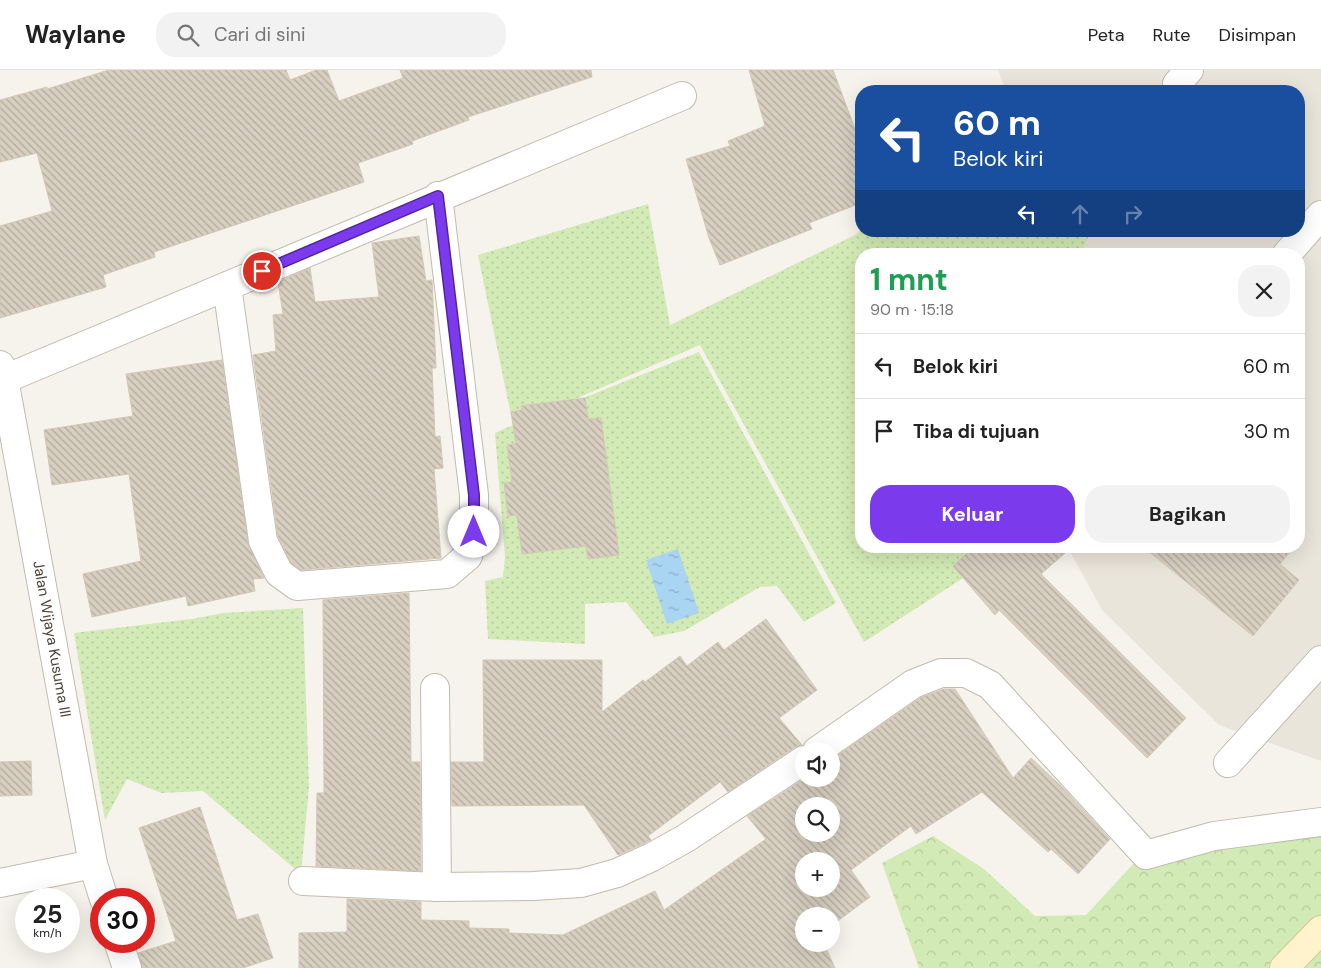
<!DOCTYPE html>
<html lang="id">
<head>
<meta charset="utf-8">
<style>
	:root { --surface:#fff; --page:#f2f2f2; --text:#222; --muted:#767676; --line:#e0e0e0; --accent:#7c3aed }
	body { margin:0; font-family:"DM Sans",sans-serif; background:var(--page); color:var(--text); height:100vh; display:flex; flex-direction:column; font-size:19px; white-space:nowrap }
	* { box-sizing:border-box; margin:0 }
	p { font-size:16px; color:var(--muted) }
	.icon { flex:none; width:28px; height:28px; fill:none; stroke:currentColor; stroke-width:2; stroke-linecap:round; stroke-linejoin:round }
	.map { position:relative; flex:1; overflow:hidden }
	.details { position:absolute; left:855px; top:178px; width:450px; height:305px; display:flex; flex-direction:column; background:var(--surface); border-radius:20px; box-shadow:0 5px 20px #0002 }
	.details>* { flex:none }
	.banner { position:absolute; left:855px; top:15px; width:450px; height:152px; border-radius:20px; box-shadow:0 5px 20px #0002; background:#1a4fa0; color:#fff; overflow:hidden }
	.fabs { position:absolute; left:795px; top:672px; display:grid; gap:10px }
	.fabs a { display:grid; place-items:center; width:45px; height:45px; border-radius:50%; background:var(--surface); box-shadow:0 5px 20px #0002; font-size:25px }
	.speed { position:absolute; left:15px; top:818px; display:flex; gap:10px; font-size:25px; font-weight:700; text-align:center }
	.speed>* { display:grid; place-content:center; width:65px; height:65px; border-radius:50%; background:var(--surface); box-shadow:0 5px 20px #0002; line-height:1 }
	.speed small { font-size:12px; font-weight:400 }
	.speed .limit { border:8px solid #d22; background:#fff; color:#111 }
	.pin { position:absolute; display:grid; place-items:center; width:42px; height:42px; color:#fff; margin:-21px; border:2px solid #fff; border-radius:50%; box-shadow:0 1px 5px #0007 }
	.me { position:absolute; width:55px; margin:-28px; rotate:0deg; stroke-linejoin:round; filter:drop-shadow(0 0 4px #0008) }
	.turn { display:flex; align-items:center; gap:18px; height:105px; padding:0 15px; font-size:22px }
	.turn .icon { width:65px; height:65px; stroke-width:2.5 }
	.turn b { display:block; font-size:35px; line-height:42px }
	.lanes { display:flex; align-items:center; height:48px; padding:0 15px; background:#0003; justify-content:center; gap:25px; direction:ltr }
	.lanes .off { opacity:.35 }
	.round { display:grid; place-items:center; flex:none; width:52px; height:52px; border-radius:20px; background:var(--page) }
	.overview { display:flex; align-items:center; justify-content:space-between; height:85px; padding:0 15px }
	h1 { font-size:30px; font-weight:700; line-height:38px; color:#1e9e55 }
	.primary-button { display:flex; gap:10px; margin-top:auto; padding:10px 15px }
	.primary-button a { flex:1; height:58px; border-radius:20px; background:var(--accent); color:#fff; font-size:20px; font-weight:700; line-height:58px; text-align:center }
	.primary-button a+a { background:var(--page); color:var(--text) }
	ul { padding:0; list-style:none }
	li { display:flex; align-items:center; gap:15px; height:65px; padding:0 15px; border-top:1px solid var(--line) }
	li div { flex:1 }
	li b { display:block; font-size:19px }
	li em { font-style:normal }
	header { display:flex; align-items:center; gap:30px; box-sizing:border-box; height:70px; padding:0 25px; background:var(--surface); border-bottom:1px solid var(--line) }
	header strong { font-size:24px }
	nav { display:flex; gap:28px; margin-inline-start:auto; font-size:18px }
	.search { width:350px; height:45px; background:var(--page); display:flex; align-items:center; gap:12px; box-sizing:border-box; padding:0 18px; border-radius:20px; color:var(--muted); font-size:19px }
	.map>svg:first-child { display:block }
	.residential { fill:#eae5da }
	.grass { fill:url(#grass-dots) }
	.park { fill:url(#park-crowns) }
	.water { fill:url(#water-ripples) }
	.building { fill:url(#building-back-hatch); stroke:#d3c7b4; fill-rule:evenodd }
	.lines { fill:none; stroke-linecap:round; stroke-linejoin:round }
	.minor-casing { stroke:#c2bbae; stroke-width:30 }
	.secondary-casing { stroke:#d6c79b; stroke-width:30 }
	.minor { stroke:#fff; stroke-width:28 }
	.secondary { stroke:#fff3cd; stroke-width:28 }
	.route-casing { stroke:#51269a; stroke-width:12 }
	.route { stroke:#7c3aed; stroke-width:9 }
	.labels { text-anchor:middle; stroke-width:4; stroke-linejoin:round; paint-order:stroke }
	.street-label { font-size:15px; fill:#4b4439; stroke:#fff }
</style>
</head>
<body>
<header>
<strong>Waylane</strong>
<div class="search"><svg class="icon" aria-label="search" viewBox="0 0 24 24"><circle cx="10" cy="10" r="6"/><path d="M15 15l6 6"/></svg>Cari di sini</div>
<nav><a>Peta</a><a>Rute</a><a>Disimpan</a></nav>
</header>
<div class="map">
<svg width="1321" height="898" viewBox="0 0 1321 898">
	<defs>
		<pattern id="grass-dots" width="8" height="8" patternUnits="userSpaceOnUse" patternTransform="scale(1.25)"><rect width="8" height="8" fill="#d2eab5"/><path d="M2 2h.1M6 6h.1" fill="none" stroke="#b6ca9c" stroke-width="1.8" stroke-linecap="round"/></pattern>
		<pattern id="park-crowns" width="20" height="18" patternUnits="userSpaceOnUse" patternTransform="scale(1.25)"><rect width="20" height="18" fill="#d2eab5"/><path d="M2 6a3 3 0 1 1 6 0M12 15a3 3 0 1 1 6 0" fill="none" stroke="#b6ca9c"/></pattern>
		<pattern id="water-ripples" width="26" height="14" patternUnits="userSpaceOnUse" patternTransform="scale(1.25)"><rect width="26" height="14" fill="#a9d4f2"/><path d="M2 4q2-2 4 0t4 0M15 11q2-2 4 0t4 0" fill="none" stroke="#8caec5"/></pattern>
		<pattern id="building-back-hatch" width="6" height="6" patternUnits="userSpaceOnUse" patternTransform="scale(1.25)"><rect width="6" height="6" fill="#d8cfc1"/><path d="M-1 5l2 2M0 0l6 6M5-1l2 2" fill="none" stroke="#b1aa9e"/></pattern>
	</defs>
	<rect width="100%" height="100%" fill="#f6f3ec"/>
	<!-- residential -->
	<polygon class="residential" points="998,0 1321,0 1321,691 1219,655 1102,540 1067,476 1299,476 1299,184 1081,184 1091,161 1299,161 1299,21 1006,21"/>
	<!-- grass -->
	<g class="grass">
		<polygon points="648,134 670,255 857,164 861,158 861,161 1091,161 1081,184 861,184 861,476 1013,476 864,572 700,275 520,353 699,282 836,533 804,552 777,516 760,517 684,561 654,567 626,532 585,534 585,574 488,569 485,511 503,507 505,487 495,363 513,355 478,185"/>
		<polygon points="303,538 309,717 301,804 203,721 161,723 127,709 105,750 74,563 191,549 224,543"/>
	</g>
	<!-- park -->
	<polygon class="park" points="1321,757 1321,898 919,898 882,793 933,766 984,799 1035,846 1086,845 1160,765"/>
	<!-- water -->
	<polygon class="water" points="678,479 699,543 667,554 646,490"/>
	<!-- building -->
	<g class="building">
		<polygon points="109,0 286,0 290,10 316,0 327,0 339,31 403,8 400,0 591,0 592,7 468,47 469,50 412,71 413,74 358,93 364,112 154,182 155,187 103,205 106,217 0,248 0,156 52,141 37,83 0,92 0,30 47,17 47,19"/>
		<polygon points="749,0 833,0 861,75 861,133 809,153 812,159 720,195 709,168 686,89 730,76 728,71 765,56"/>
		<polygon points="419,166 426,211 432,210 436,298 432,298 435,367 440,366 443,398 434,399 441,488 301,500 291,493 278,466 253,285 276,281 273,245 283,244 278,212 310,198 315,232 379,227 372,173"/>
		<polygon points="222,290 248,473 264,508 253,509 255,521 188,536 186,526 92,547 83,504 141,491 129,404 52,415 44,360 133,346 126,304"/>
		<polygon points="585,328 588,349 601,348 619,485 588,489 586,476 522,484 517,445 508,446 504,413 512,412 507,375 516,374 511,342 522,340 521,336"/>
		<polygon points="975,476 1073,476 1041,504 1186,648 1147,688 999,540 995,545 953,496"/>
		<polygon points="1142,476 1294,477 1280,494 1299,510 1253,566"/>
		<polygon points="409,523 411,692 420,692 421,801 316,796 317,723 324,723 323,530"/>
		<polygon points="766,549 817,620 779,648 802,675 795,677 728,722 720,712 648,766 651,770 618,785 584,735 452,736 451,692 484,692 483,590 602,590 602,642 643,610 645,612 680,586 687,596 718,572 724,580"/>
		<path d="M944 619H955L1013 708 1031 688 1061 716 1110 769 1078 804 1051 779 1048 782 982 722 916 764 911 756 851 800 870 827 831 856V846H804V874H824L835 898H299V863L347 862V829L421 832V850L469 851V858L509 859V863L563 865 655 821 664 840 766 769 747 746 804 709H831V690L920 628ZM804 736H831V764H804ZM804 791H831V819H804Z"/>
		<polygon points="31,691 32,725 0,726 0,692"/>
		<polygon points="200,737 237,850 258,844 273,888 243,898 142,898 138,883 176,871 139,758"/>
	</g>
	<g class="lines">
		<!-- minor casing -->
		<g class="minor-casing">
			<g id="minor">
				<polyline points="1177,14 1189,0"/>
				<polyline points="1287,184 1321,145"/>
				<polyline points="227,216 263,471 279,503 297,516 447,504 468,486 474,462 474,425 438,126"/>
				<polyline points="0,295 4,309 93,794 104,829"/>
				<polyline points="0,311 682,26"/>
				<polyline points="435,618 437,817"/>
				<polyline points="817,681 913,614 941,603 966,603 990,615 1146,785 1214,766 1321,752"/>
				<polyline points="1228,693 1321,590"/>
				<polyline points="303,811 437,817 533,816 581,813 617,803 652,787 686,768 804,690"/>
				<polyline points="0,813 93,794"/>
				<polyline points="118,871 127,898"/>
			</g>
		</g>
		<!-- secondary casing -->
		<g class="secondary-casing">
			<polyline id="secondary" points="1284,898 1321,860"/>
		</g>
		<!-- minor -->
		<use href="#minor" class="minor"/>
		<!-- secondary -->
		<use href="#secondary" class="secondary"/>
	</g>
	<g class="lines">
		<!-- route casing -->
		<g class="route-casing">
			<polyline id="route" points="262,201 438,126 474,425 474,462"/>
		</g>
		<!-- route -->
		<use href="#route" class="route"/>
	</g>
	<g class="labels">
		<!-- street labels -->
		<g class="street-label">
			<text transform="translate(52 569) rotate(80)" y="5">Jalan Wijaya Kusuma III</text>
		</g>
	</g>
</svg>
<div class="fabs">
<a><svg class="icon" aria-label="sound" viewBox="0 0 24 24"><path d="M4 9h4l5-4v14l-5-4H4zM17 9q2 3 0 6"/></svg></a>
<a><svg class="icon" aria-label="search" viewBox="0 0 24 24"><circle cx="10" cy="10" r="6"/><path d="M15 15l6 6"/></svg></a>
<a>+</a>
<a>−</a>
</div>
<div class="speed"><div>25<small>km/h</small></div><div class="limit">30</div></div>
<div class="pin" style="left:262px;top:201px;background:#d93025"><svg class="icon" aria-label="arrive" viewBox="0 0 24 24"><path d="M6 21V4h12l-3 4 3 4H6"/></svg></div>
<svg class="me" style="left:474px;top:462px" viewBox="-20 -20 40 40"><circle r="19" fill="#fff"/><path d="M0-13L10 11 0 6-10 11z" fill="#7c3aed"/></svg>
<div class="banner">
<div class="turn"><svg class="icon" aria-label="left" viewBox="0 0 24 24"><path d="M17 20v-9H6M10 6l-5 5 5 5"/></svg><div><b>60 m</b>Belok kiri</div></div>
<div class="lanes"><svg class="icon" aria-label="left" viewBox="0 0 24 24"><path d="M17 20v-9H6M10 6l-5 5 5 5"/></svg><svg class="icon off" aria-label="ahead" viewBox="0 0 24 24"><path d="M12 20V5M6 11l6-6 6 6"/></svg><svg class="icon off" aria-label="right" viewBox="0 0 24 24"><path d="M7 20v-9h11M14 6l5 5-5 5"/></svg></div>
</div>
<section class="details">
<div class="overview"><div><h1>1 mnt</h1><p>90 m · 15:18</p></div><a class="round"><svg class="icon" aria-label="close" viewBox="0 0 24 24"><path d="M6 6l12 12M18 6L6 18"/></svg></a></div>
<ul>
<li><svg class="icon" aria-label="left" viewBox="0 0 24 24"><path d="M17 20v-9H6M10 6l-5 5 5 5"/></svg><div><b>Belok kiri</b></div><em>60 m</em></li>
<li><svg class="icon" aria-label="arrive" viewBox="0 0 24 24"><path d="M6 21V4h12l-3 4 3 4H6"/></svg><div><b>Tiba di tujuan</b></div><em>30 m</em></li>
</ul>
<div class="primary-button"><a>Keluar</a><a>Bagikan</a></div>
</section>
</div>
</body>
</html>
